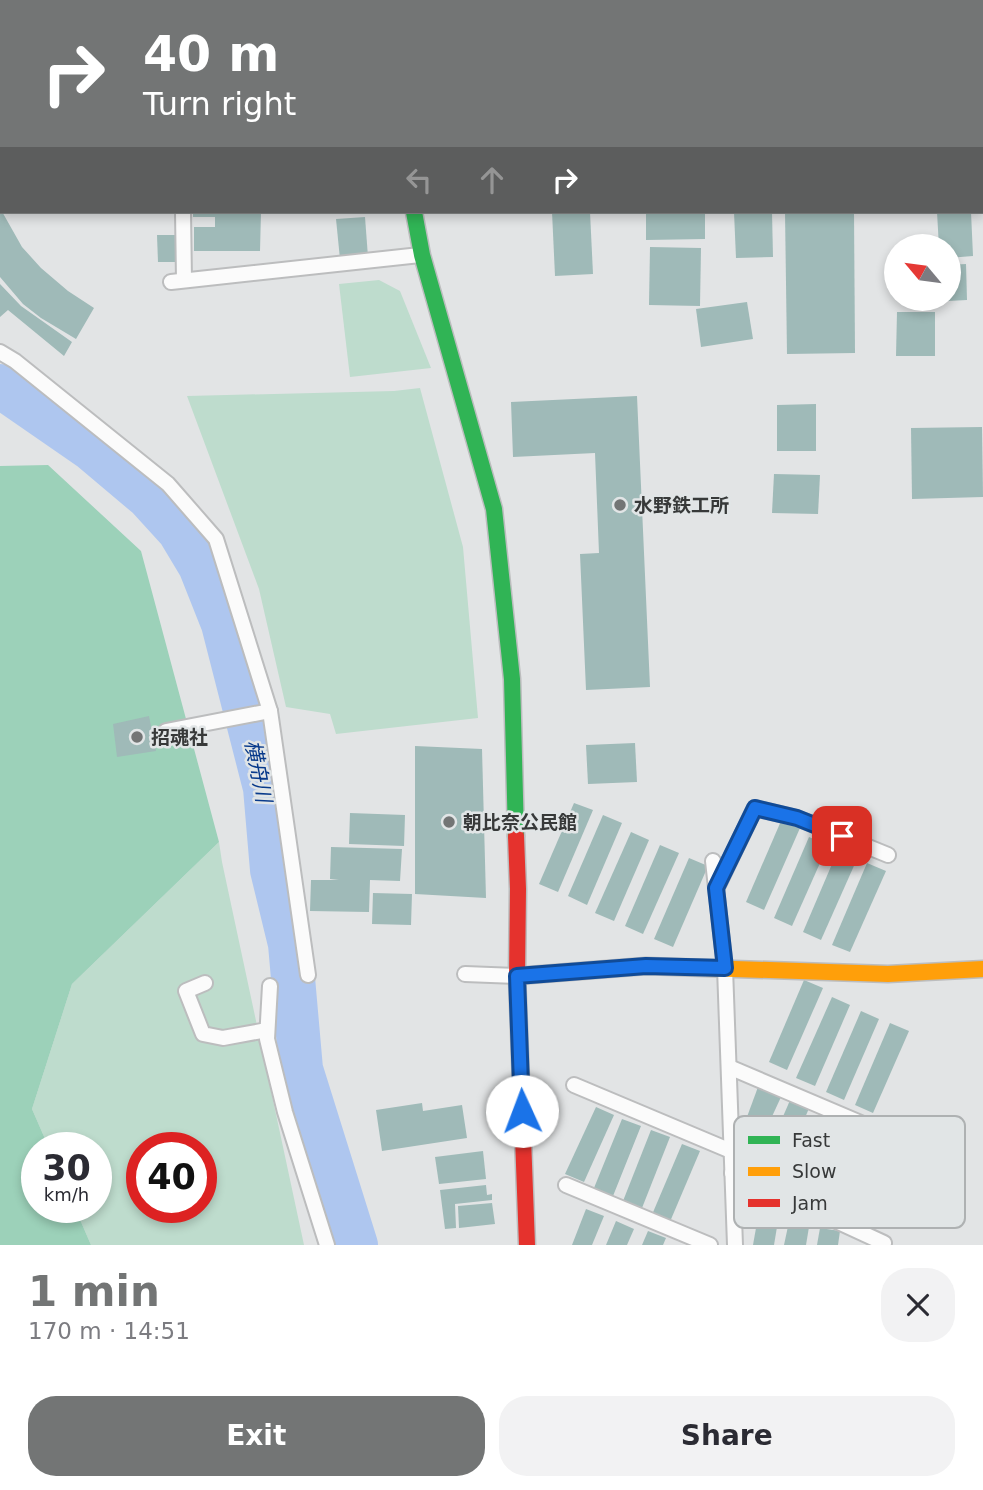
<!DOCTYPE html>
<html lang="en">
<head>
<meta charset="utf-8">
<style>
	:root { --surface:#fff; --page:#f2f2f3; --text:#2b2b33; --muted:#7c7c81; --accent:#737575 }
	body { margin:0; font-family:"DejaVu Sans","Noto Sans JP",sans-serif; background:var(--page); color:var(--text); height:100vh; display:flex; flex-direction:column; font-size:26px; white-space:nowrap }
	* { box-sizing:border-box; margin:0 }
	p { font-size:23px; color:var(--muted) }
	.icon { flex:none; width:38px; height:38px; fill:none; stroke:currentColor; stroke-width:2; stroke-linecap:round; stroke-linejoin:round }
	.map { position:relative; height:1245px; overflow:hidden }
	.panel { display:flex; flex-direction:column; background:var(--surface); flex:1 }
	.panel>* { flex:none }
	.hud { position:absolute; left:0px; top:0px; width:984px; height:214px; box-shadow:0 4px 10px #0003; background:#737575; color:#fff; overflow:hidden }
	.needle { width:46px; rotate:299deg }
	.fabs { position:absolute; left:884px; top:234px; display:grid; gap:14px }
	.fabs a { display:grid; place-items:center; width:77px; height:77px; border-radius:50%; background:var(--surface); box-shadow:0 4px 10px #0003; font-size:35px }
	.speed { position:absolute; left:21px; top:1132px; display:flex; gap:14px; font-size:35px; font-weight:700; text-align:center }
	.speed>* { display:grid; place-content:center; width:91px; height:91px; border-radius:50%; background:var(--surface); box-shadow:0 4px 10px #0003; line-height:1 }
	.speed small { font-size:18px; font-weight:400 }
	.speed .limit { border:10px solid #d22; background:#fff; color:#111 }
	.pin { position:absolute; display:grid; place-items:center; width:60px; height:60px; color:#fff; margin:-30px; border-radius:14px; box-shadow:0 4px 10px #0006 }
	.me { position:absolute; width:77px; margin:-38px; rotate:358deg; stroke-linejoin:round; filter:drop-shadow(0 0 5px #0008) }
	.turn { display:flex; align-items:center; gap:24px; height:147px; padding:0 28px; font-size:32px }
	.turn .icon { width:91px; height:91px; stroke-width:2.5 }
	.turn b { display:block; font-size:49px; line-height:60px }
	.lanes { display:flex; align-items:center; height:66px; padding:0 28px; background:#0003; justify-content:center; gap:35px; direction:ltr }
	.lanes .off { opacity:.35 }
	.round { display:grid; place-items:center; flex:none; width:74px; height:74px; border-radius:28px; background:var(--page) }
	.overview { display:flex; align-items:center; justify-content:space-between; height:119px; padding:0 28px }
	h1 { font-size:42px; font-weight:700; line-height:52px; color:var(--accent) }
	.primary-button { display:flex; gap:14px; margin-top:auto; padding:14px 28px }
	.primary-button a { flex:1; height:80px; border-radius:28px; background:var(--accent); color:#fff; font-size:28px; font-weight:700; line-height:80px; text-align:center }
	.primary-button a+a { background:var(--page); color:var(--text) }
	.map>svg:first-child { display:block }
	.green { fill:#bedccd; fill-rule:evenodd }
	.forest { fill:#9cd1b9 }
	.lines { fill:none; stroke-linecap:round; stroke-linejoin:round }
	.river { stroke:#aec6ef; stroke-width:44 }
	.building { fill:#9fbab8 }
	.lane-casing { stroke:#bcbdbe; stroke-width:18 }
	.fast-casing { stroke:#bcbdbe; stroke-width:19 }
	.slow-casing { stroke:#bcbdbe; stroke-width:19 }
	.jam-casing { stroke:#bcbdbe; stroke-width:19 }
	.lane { stroke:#fbfbfb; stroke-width:14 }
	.fast { stroke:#30b455; stroke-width:16 }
	.slow { stroke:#ff9f0a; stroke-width:16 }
	.jam { stroke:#e5322d; stroke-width:16 }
	.route-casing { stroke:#114b97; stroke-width:18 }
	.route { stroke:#1a73e8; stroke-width:12 }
	.poi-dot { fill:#737575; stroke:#e1e5e6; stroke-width:2.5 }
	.labels { text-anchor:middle; stroke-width:5; stroke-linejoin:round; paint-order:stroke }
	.poi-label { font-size:19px; font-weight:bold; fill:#373939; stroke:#e1e5e6; text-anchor:start }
	.water-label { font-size:21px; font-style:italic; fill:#083a8b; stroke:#e1e5e6 }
	.key { fill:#e1e5e6; stroke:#aeb1b2; stroke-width:2 }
	.key-label { font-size:19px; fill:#373939 }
</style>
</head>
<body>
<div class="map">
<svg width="983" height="1245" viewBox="0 0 983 1245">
	<rect width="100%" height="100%" fill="#e2e4e5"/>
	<!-- green -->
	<g class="green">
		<polygon points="379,280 400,291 431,368 350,377 339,284"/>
		<polygon points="420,388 463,547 478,718 336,734 330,714 286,707 259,589 187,396 394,391"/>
		<path d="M219 842 222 862 304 1245H91L75 1208H96V1148H49L32 1109 72 984ZM142 1148H201V1208H142Z"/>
	</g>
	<!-- forest -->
	<polygon class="forest" points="48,465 141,551 219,842 72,984 32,1109 49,1148 37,1148 37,1208 75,1208 91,1245 0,1245 0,466"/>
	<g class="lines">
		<!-- river -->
		<polyline class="river" points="0,386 91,449 148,497 179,531 200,566 223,624 265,788 272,870 290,944 301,1069 356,1245"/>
	</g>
	<!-- building -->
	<g class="building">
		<polygon points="0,208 22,247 41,268 68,291 94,308 76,339 41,318 23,304 0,277"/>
		<polygon points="193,212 261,212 260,251 194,251 194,227 215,227 215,217 193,217"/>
		<polygon points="552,212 590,212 593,274 555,276"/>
		<polygon points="646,212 705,212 705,239 646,240"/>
		<polygon points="734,212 772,212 773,257 736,258"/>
		<polygon points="785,212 854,212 855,353 787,354"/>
		<polygon points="937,212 971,212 973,256 948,258 948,247 939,247"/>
		<polygon points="365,217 368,257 340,259 336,219"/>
		<polygon points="157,235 176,235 177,262 158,262"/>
		<polygon points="650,247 701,248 700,306 649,305"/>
		<polygon points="966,264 967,300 948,301 948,265"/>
		<polygon points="0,284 21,306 72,342 64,356 8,310 0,317"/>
		<polygon points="747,302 753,339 701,347 696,309"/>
		<polygon points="897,312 935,312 935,356 896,356"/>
		<polygon points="637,396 650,687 586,690 580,554 599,553 595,453 513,457 511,402"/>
		<polygon points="816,404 816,451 777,451 777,405"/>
		<polygon points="982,427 983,497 912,499 911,428"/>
		<polygon points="774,474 820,475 818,514 772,513"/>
		<polygon points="149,716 156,751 117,757 113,724"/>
		<polygon points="635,743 637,782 588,784 586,745"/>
		<polygon points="415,746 482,749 486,898 415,894"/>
		<polygon points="574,803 593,810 558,892 539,884"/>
		<polygon points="350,813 405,815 404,846 349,844"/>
		<polygon points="603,815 622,823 587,905 568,896"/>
		<polygon points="781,821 800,828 764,910 746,902"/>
		<polygon points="631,832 649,840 614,921 595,913"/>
		<polygon points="809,837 828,845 792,926 774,918"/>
		<polygon points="660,845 679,853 643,934 625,926"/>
		<polygon points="331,847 402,849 400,881 370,880 369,912 310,911 311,880 339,880 330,879"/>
		<polygon points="838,850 857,859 821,940 803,932"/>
		<polygon points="689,858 708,866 673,947 654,939"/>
		<polygon points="867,863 886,871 850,952 832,945"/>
		<polygon points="373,893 412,894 411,925 372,924"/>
		<polygon points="804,980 823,988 787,1070 769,1062"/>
		<polygon points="832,997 850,1005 815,1086 796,1078"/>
		<polygon points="861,1011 879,1019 844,1100 826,1092"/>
		<polygon points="890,1023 909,1031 873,1113 855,1105"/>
		<polygon points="758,1087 781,1097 745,1175 737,1144"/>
		<polygon points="791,1098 810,1106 775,1187 756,1179"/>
		<polygon points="422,1103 423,1111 462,1105 467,1138 382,1151 376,1110"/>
		<polygon points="596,1107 614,1115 584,1182 565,1174"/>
		<polygon points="819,1115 837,1122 802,1204 784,1196"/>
		<polygon points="622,1119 641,1126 613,1196 594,1188"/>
		<polygon points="651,1130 670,1137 642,1208 623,1201"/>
		<polygon points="878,1141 896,1149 860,1230 842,1222"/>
		<polygon points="682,1144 700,1151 669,1224 651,1217"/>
		<polygon points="483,1151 486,1179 439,1184 435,1157"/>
		<polygon points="486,1185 487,1195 492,1194 492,1200 455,1204 456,1228 445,1229 440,1190"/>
		<polygon points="492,1203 495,1224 459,1228 458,1206"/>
		<polygon points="586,1209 604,1216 592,1245 572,1245"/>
		<polygon points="759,1211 779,1215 774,1245 753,1245"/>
		<polygon points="790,1217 810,1221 806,1245 784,1245"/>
		<polygon points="616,1221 634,1229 627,1245 606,1245"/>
		<polygon points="820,1228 840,1231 838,1245 817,1245"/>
		<polygon points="648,1231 666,1238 663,1245 642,1245"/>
	</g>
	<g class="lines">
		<!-- lane casing -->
		<g class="lane-casing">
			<g id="lane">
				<polyline points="183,212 184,280"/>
				<polyline points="171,282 420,255"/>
				<polyline points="0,352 15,361 168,484 216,539 270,711 308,975"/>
				<polyline points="166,731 270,711"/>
				<polyline points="713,861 725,968 735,1245"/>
				<polyline points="717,887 755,808 797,818 888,855"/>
				<polyline points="465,974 516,976"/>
				<polyline points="205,983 186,991 203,1034 223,1038 267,1030"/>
				<polyline points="270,986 267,1039 285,1112 327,1245"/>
				<polyline points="729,1067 870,1127"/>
				<polyline points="574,1085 731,1151"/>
				<polyline points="732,1173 884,1243"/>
				<polyline points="566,1185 710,1245"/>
			</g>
		</g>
		<!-- fast casing -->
		<g class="fast-casing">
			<g id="fast">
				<polyline points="378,0 378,2"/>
				<polyline points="414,212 422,255 494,509 512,679 516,836"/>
			</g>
		</g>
		<!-- slow casing -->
		<g class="slow-casing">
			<g id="slow">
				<polyline points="0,101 2,101"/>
				<polyline points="982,101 983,101"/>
				<polyline points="517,976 646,966 888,974 983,969"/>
			</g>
		</g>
		<!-- jam casing -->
		<g class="jam-casing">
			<polyline id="jam" points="516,836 518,889 517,976 527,1245"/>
		</g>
		<!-- lane -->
		<use href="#lane" class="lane"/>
		<!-- fast -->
		<use href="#fast" class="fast"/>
		<!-- slow -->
		<use href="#slow" class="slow"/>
		<!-- jam -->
		<use href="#jam" class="jam"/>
	</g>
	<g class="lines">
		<!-- route casing -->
		<g class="route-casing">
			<polyline id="route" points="522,1111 517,976 646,966 725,968 716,888 755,808 797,818 842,836"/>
		</g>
		<!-- route -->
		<use href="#route" class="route"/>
	</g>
	<!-- markers -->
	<g class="poi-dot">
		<circle cx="620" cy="505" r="7"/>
		<circle cx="137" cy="737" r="7"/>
		<circle cx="449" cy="822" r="7"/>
	</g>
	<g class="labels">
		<!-- poi labels -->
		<g class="poi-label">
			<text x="634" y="512">水野鉄工所</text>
			<text x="151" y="744">招魂社</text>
			<text x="463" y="829">朝比奈公民館</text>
		</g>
		<!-- water labels -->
		<g class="water-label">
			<text transform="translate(258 771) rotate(79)" y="7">横舟川</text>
		</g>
	</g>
	<!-- legend -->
	<rect x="734" y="1116" width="231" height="112" rx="10" class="key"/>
	<rect x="748" y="1136" width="32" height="8" fill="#30b455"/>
	<rect x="748" y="1167" width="32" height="9" fill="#ff9f0a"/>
	<rect x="748" y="1199" width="32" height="8" fill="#e5322d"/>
	<g class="key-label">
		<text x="792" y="1147">Fast</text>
		<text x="792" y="1178">Slow</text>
		<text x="792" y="1210">Jam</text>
	</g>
</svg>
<div class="fabs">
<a><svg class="needle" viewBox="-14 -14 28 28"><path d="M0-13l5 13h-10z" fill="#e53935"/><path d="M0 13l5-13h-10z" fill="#7c7c81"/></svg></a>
</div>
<div class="speed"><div>30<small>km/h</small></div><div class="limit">40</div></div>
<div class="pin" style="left:842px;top:836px;background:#d93025"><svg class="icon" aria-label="arrive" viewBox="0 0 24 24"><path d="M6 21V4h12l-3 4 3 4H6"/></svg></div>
<svg class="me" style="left:522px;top:1111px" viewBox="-20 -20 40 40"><circle r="19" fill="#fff"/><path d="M0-13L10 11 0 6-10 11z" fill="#1a73e8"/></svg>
<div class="hud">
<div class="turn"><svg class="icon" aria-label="right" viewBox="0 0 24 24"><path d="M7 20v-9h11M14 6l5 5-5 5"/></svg><div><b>40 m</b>Turn right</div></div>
<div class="lanes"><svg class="icon off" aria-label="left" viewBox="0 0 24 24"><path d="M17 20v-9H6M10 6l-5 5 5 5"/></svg><svg class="icon off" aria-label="ahead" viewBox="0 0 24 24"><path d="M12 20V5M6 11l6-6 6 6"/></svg><svg class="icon" aria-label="right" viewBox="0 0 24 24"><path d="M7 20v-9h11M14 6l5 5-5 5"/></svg></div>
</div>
</div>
<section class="panel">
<div class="overview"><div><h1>1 min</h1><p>170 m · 14:51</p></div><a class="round"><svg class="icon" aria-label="close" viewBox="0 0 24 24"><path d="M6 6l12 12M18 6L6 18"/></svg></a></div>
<div class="primary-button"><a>Exit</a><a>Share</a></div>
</section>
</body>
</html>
